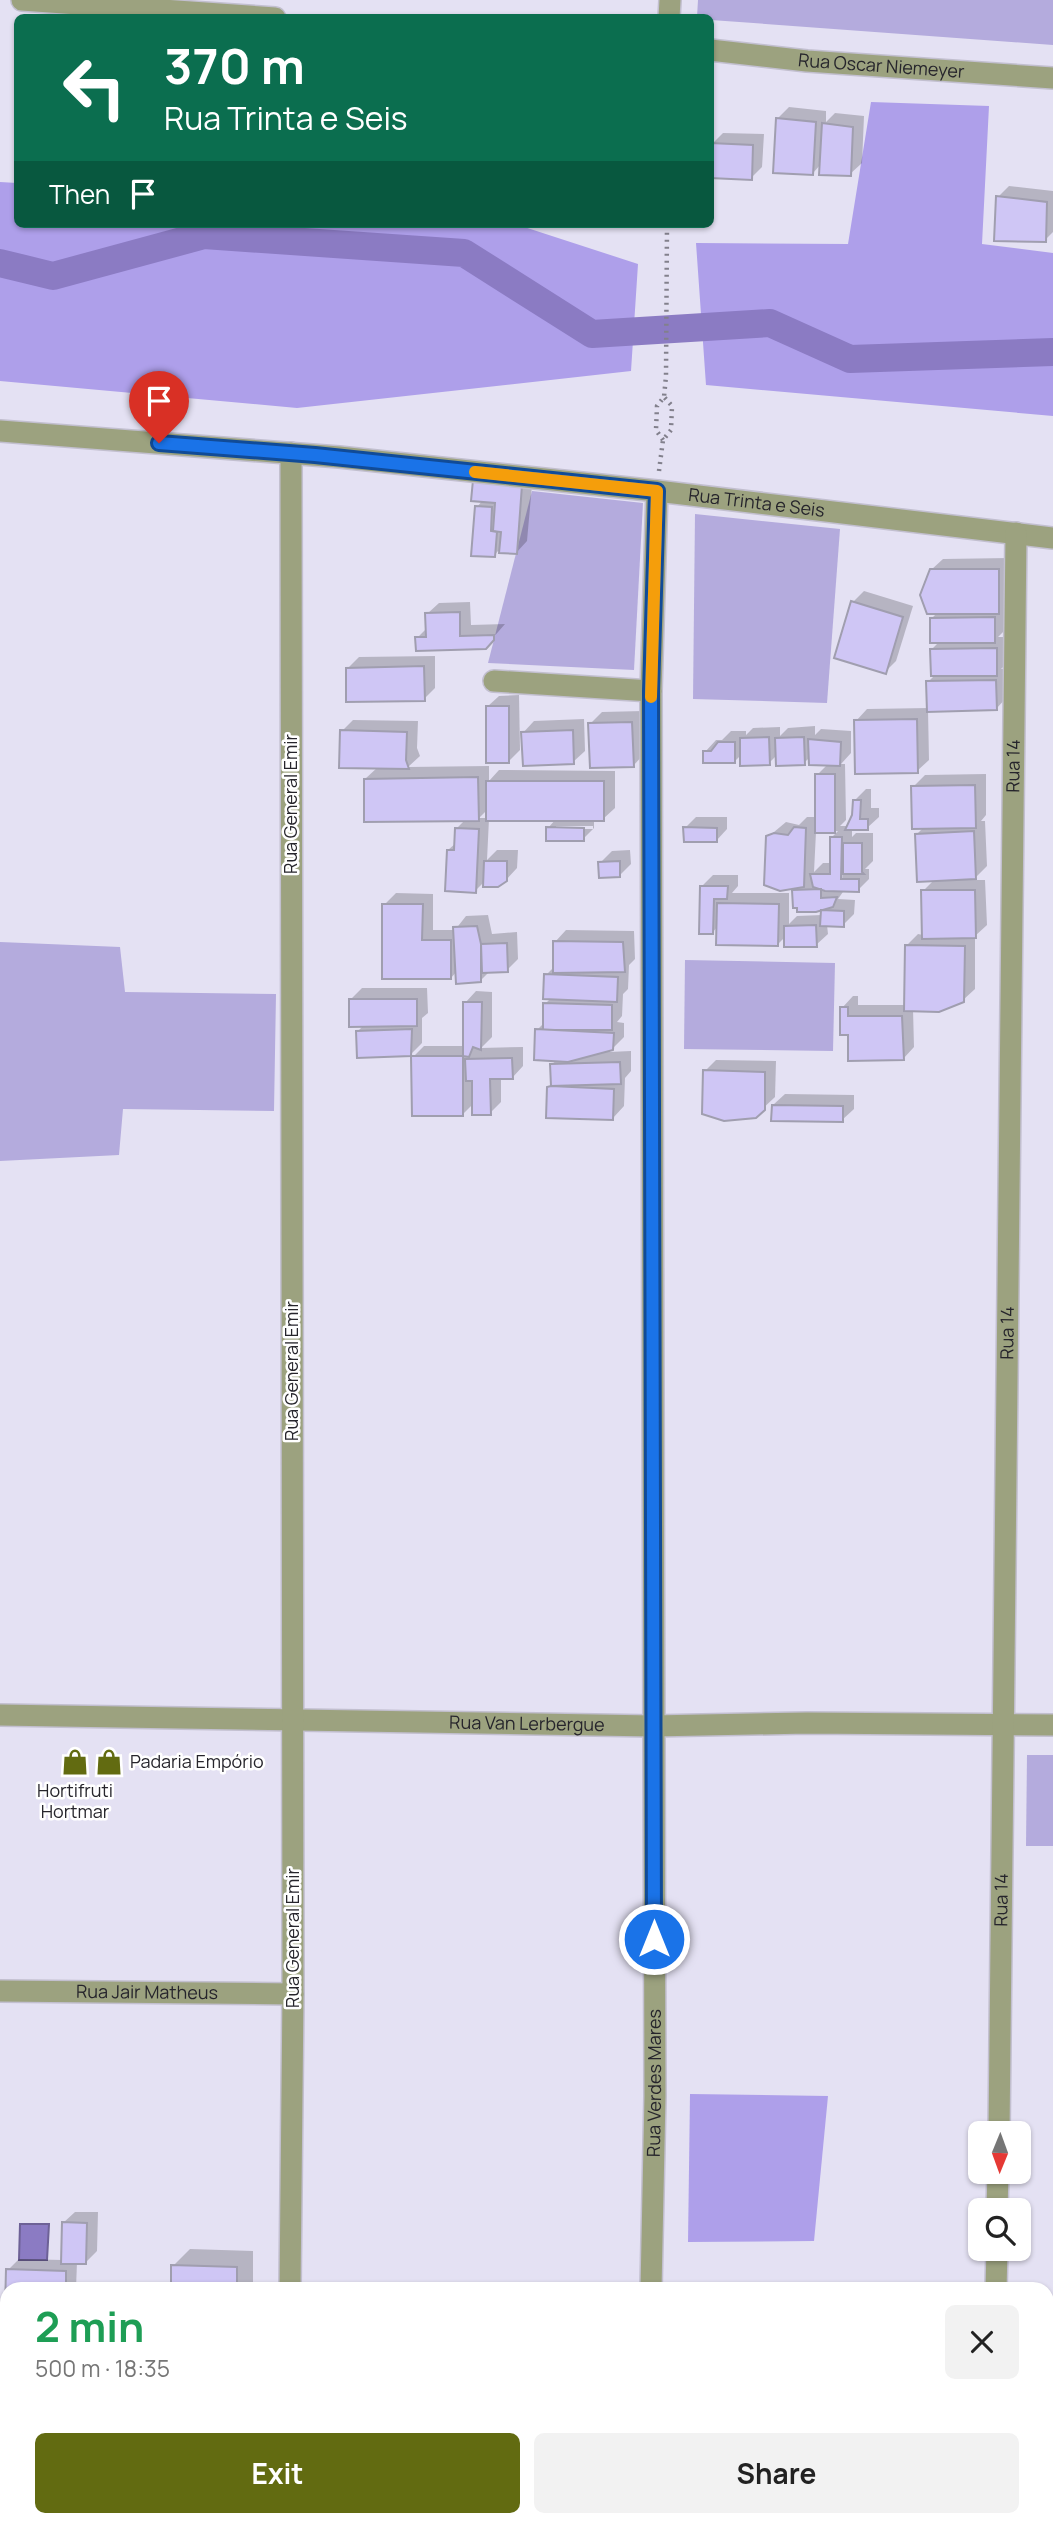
<!DOCTYPE html>
<html lang="en">
<head>
<meta charset="utf-8">
<style>
	:root { --surface:#fff; --page:#f2f2f2; --text:#222; --muted:#767676; --accent:#626b11 }
	body { margin:0; font-family:Manrope,sans-serif; background:var(--page); color:var(--text); height:100vh; display:flex; flex-direction:column; font-size:26px; white-space:nowrap }
	* { box-sizing:border-box; margin:0 }
	p { font-size:23px; color:var(--muted) }
	.icon { flex:none; width:38px; height:38px; fill:none; stroke:currentColor; stroke-width:2; stroke-linecap:round; stroke-linejoin:round }
	.map { position:relative; flex:1; overflow:hidden }
	.panel { position:absolute; left:0px; top:2282px; width:1054px; height:245px; display:flex; flex-direction:column; background:var(--surface); border-radius:21px 21px 0 0; box-shadow:0 2px 5px #0004 }
	.panel>* { flex:none }
	.guide { position:absolute; left:14px; top:14px; width:700px; height:214px; border-radius:10px; box-shadow:0 2px 5px #0004; background:#0b6e4f; color:#fff; overflow:hidden }
	.needle { width:46px; rotate:181deg }
	.fabs { position:absolute; left:968px; top:2121px; display:grid; gap:14px }
	.fabs a { display:grid; place-items:center; width:63px; height:63px; border-radius:10px; background:var(--surface); box-shadow:0 2px 5px #0004; font-size:35px }
	.pin { position:absolute; display:grid; place-items:center; width:60px; height:60px; color:#fff; margin:-72px -30px; border-radius:50% 50% 50% 0; rotate:-45deg; box-shadow:0 0 7px #0007 }
	.pin .icon { rotate:45deg }
	.me { position:absolute; width:77px; margin:-38px; rotate:0deg; stroke-linejoin:round; filter:drop-shadow(0 0 5px #0008) }
	.turn { display:flex; align-items:center; gap:24px; height:147px; padding:0 35px; font-size:32px }
	.turn .icon { width:91px; height:91px; stroke-width:2.5 }
	.turn b { display:block; font-size:49px; line-height:60px }
	.then { display:flex; align-items:center; height:66px; padding:0 35px; background:#0003; gap:14px; font-size:26px }
	.round { display:grid; place-items:center; flex:none; width:74px; height:74px; border-radius:10px; background:var(--page) }
	.headline { display:flex; align-items:center; justify-content:space-between; height:119px; padding:0 35px }
	h1 { font-size:42px; font-weight:700; line-height:52px; color:#1e9e55 }
	.button { display:flex; gap:14px; margin-top:auto; padding:14px 35px }
	.button a { flex:1; height:80px; border-radius:10px; background:var(--accent); color:#fff; font-size:28px; font-weight:700; line-height:80px; text-align:center }
	.button a+a { background:var(--page); color:var(--text) }
	.map>svg:first-child { display:block }
	.green { fill:#b4abdd }
	.forest { fill:#ae9fea }
	.water { fill:#8b7bc3; stroke:#6d6196; stroke-width:2 }
	.shadow { fill:#0003; fill-rule:evenodd }
	.lines { fill:none; stroke-linecap:round; stroke-linejoin:round }
	.canal { stroke:#8b7bc3; stroke-width:28 }
	.building { fill:#cfc6f5; stroke:#a09eaf; stroke-width:2 }
	.minor-casing { stroke:#c2bfcf; stroke-width:24 }
	.path { stroke:#82808c; stroke-width:4.5; stroke-dasharray:2 5; stroke-linecap:butt }
	.minor { stroke:#9ca27f; stroke-width:21 }
	.route-casing { stroke:#114b97; stroke-width:18 }
	.route { stroke:#1a73e8; stroke-width:12 }
	.slow { stroke:#f59e0b; stroke-width:12 }
	.labels { text-anchor:middle; stroke-width:5; stroke-linejoin:round; paint-order:stroke }
	.street-label { font-size:18px; fill:#26252c; stroke:#fff }
	.poi-label { font-size:18px; fill:#26252c; stroke:#fff; text-anchor:start }
</style>
</head>
<body>
<div class="map">
<svg width="1053" height="2527" viewBox="0 0 1053 2527">
	<rect width="100%" height="100%" fill="#e4e1f3"/>
	<!-- green -->
	<g class="green">
		<polygon points="698,0 1053,0 1053,45 711,20 710,18 697,17"/>
		<polygon points="532,491 643,503 634,670 488,663"/>
		<polygon points="695,514 840,529 827,703 693,699"/>
		<polygon points="0,942 120,947 125,992 276,994 274,1111 123,1109 119,1155 0,1161"/>
		<polygon points="685,960 835,963 833,1051 684,1049"/>
		<polygon points="1027,1755 1053,1755 1053,1846 1026,1846"/>
	</g>
	<!-- forest -->
	<g class="forest">
		<polygon points="871,102 989,106 982,244 1053,253 1053,416 706,385 696,243 848,244"/>
		<polygon points="0,182 17,183 18,224 515,224 638,264 631,371 297,408 0,381"/>
		<polygon points="690,2094 828,2096 814,2241 688,2242"/>
	</g>
	<!-- water -->
	<polygon class="water" points="20,2224 49,2224 47,2260 19,2260"/>
	<!-- shadow -->
	<g class="shadow">
		<polygon points="789,107 826,111 826,122 835,113 864,116 862,163 850,174 821,164 813,173 778,118"/>
		<polygon points="723,133 764,134 762,167 751,178 712,144"/>
		<polygon points="1009,186 1053,191 1053,232 1045,240 998,197"/>
		<polygon points="533,474 527,541 516,553 498,551 494,556 477,507 483,500"/>
		<polygon points="1009,558 1005,630 998,637 1008,637 1008,662 1001,669 1007,669 1007,697 996,709 928,710 929,760 917,771 856,721 867,709 929,708 928,682 936,674 932,649 940,641 932,618 938,612 931,570 943,559"/>
		<polygon points="864,591 913,606 896,661 885,672 853,602"/>
		<polygon points="470,602 471,625 505,624 485,647 417,638 428,627 427,614 439,603"/>
		<polygon points="435,656 435,688 424,699 347,669 359,657"/>
		<polygon points="519,695 520,750 509,761 487,707 499,696"/>
		<polygon points="643,711 644,754 633,766 590,724 602,712"/>
		<polygon points="584,719 585,751 573,762 521,735 534,721"/>
		<path d="M353 720 418 721 417 748 420 756 408 767 489 766V781L499 770 615 771V808L603 819H594V828L583 839 548 828 556 819H489L487 860 497 850H518L517 868 506 880 485 881 475 891 448 850 456 843V829L466 819 365 779 378 767 342 731ZM488 809V818H479ZM556 826H593V829H556Z"/>
		<path d="M815 726V735L821 729 851 731V753L841 764H845L846 820 840 826H848L854 816V801L866 789H871V808H879V817L867 828H852V837L856 833H873V861L865 869H869V879L858 890 845 889 838 899 855 900 854 914 843 925H827L828 934 816 945 786 936 777 945 718 926 712 933 702 886 713 875H738V886L732 893H789V924L797 916 822 915 823 908 794 890 799 886 768 837 786 822 799 825 807 817H816L817 775 828 764 810 757 804 763 777 755 769 763 742 754 735 761 705 752 716 740H722L731 731H746V735L753 728 780 727V736L788 728ZM838 831 832 837V863H823L814 872 816 832ZM843 858 842 886H839V862Z"/>
		<polygon points="986,774 986,815 981,821 985,821 987,866 973,880 985,880 987,925 975,936 975,989 963,1000 913,1009 914,1047 903,1059 850,1033 842,1008 853,996 858,996 858,1005 906,1005 906,946 918,934 923,935 923,891 935,879 916,835 924,827 913,787 925,775"/>
		<polygon points="696,817 727,817 727,829 716,841 685,828"/>
		<polygon points="630,850 631,864 619,876 600,863 612,851"/>
		<polygon points="396,893 433,894 433,930 455,930 466,916 488,915 492,934 517,932 518,959 507,970 490,971 480,981 457,971 451,978 384,905"/>
		<polygon points="566,930 634,931 635,959 629,965 628,989 623,994 622,1016 617,1022 624,1023 624,1037 609,1052 631,1051 631,1071 625,1078 624,1106 613,1118 548,1088 552,1084 552,1064 557,1060 537,1030 545,1022 545,1004 551,998 546,975 555,966 555,942"/>
		<polygon points="362,988 427,988 428,1013 422,1018 422,1043 411,1054 358,1031 364,1025 350,1000"/>
		<polygon points="476,991 492,992 492,1037 481,1048 523,1047 523,1066 512,1078 501,1078 501,1102 490,1113 474,1103 463,1114 413,1057 424,1046 465,1046 465,1003"/>
		<polygon points="716,1060 776,1061 775,1097 755,1116 705,1071"/>
		<polygon points="785,1094 854,1095 854,1109 842,1120 773,1105"/>
		<polygon points="75,2212 98,2212 97,2251 85,2263 77,2262 76,2289 7,2289 8,2270 19,2259 62,2260 63,2223"/>
		<polygon points="190,2249 253,2251 253,2289 173,2289 173,2266"/>
		<polygon points="109,2286 120,2286 120,2289 106,2289"/>
		<rect x="0" y="2317" width="7" height="133"/>
		<polygon points="0,2500 7,2500 7,2520 42,2520 42,2527 0,2527"/>
		<rect x="186" y="2520" width="92" height="7"/>
	</g>
	<g class="lines">
		<!-- canal -->
		<polyline class="canal" points="0,263 53,276 204,235 464,253 592,334 770,323 850,359 1053,352"/>
	</g>
	<!-- building -->
	<g class="building">
		<polygon points="776,118 816,122 813,175 773,173"/>
		<polygon points="822,123 853,127 851,176 819,175"/>
		<polygon points="710,143 753,145 752,180 710,178"/>
		<polygon points="996,196 1047,202 1046,242 994,241"/>
		<polygon points="473,480 522,485 517,554 499,553 501,532 493,531 495,503 471,501"/>
		<polygon points="475,506 492,507 491,531 497,532 495,557 471,556"/>
		<polygon points="930,569 999,569 999,614 927,614 920,595"/>
		<polygon points="851,601 903,617 886,674 834,658"/>
		<polygon points="460,612 460,636 494,635 494,640 486,649 416,651 415,637 426,637 425,613"/>
		<polygon points="995,617 995,643 930,643 930,618"/>
		<polygon points="997,648 997,676 931,676 930,649"/>
		<polygon points="424,666 425,701 346,702 346,668"/>
		<polygon points="996,680 997,710 927,712 926,681"/>
		<rect x="486" y="706" width="23" height="57"/>
		<polygon points="917,719 918,773 855,774 854,720"/>
		<polygon points="632,722 634,767 590,768 588,723"/>
		<polygon points="340,730 407,732 406,760 409,769 339,768"/>
		<polygon points="573,730 574,764 523,766 521,732"/>
		<polygon points="769,737 770,765 740,766 740,738"/>
		<polygon points="804,737 805,765 776,766 775,738"/>
		<polygon points="808,739 841,742 840,766 809,765"/>
		<polygon points="718,742 735,742 735,763 703,763 703,751 711,751"/>
		<rect x="815" y="774" width="20" height="59"/>
		<polygon points="478,777 479,821 364,822 364,779"/>
		<rect x="486" y="781" width="118" height="40"/>
		<polygon points="975,785 976,828 912,829 911,786"/>
		<polygon points="853,800 861,800 860,819 868,819 868,830 845,830 852,815"/>
		<polygon points="546,827 584,828 584,841 546,841"/>
		<polygon points="683,827 717,828 717,842 684,842"/>
		<polygon points="794,827 806,828 804,887 780,891 764,885 766,836 774,833 788,835"/>
		<polygon points="455,828 479,829 476,893 445,891 447,850 454,850"/>
		<polygon points="974,831 976,879 917,882 915,834"/>
		<polygon points="830,837 842,837 841,879 859,879 859,892 825,891 813,887 810,874 830,874"/>
		<polygon points="843,843 862,843 862,872 864,874 843,874"/>
		<polygon points="484,861 507,861 507,881 498,887 483,887"/>
		<polygon points="620,861 620,877 599,878 598,862"/>
		<polygon points="700,886 728,886 727,899 714,899 713,934 699,934"/>
		<polygon points="821,889 821,898 837,897 833,907 816,912 797,912 797,908 793,908 792,890"/>
		<polygon points="921,890 975,890 976,938 922,939"/>
		<polygon points="717,903 779,904 778,946 716,945"/>
		<polygon points="382,904 423,904 422,940 451,940 451,979 382,979"/>
		<polygon points="821,910 844,911 844,927 820,926"/>
		<polygon points="816,925 817,947 784,947 784,926"/>
		<polygon points="477,926 481,944 481,982 456,984 453,927"/>
		<polygon points="553,941 623,942 625,972 553,973"/>
		<polygon points="507,943 508,972 482,973 481,944"/>
		<polygon points="905,945 965,946 964,1002 939,1012 904,1011"/>
		<polygon points="544,974 618,977 617,1002 543,999"/>
		<polygon points="349,999 417,999 417,1026 349,1027"/>
		<polygon points="463,1002 482,1002 481,1050 473,1047 469,1057 463,1056"/>
		<polygon points="543,1003 612,1005 612,1030 543,1030"/>
		<polygon points="840,1007 848,1007 848,1016 902,1016 904,1060 848,1061 848,1035 840,1035"/>
		<polygon points="412,1029 411,1056 357,1058 356,1031"/>
		<polygon points="535,1029 614,1033 613,1050 568,1062 534,1060"/>
		<polygon points="411,1056 463,1056 463,1116 412,1116"/>
		<polygon points="512,1058 513,1079 490,1079 491,1115 472,1115 472,1081 466,1081 465,1059"/>
		<polygon points="620,1062 621,1084 551,1086 550,1064"/>
		<polygon points="703,1070 765,1072 765,1110 756,1118 724,1121 702,1114"/>
		<polygon points="551,1086 614,1089 613,1120 546,1118 547,1087"/>
		<polygon points="772,1105 843,1106 843,1122 771,1121"/>
		<polygon points="62,2222 87,2223 86,2264 61,2264"/>
		<polygon points="171,2265 237,2267 237,2289 171,2289"/>
		<polygon points="6,2269 66,2271 66,2289 7,2289 7,2309 5,2309"/>
		<rect x="0" y="2327" width="7" height="30"/>
		<rect x="0" y="2360" width="7" height="31"/>
		<rect x="1" y="2392" width="6" height="36"/>
		<polygon points="0,2429 7,2431 7,2452 0,2452"/>
		<polygon points="0,2511 7,2511 7,2520 32,2520 31,2527 0,2527"/>
		<rect x="184" y="2520" width="78" height="7"/>
	</g>
	<g class="lines">
		<!-- minor casing -->
		<g class="minor-casing">
			<g id="minor">
				<polyline points="22,0 275,18"/>
				<polyline points="669,18 670,0"/>
				<path id="s1" d="M710 50 807 61 1053 78"/>
				<path id="s2" d="M0 431 339 457 657 491 1053 538"/>
				<polyline points="494,681 651,691"/>
				<path id="s3" d="M0 1715 653 1726 807 1723 1053 1725"/>
				<path id="s4" d="M0 1991 293 1994"/>
				<path id="s5" d="M999 2133 1016 533"/>
				<polyline points="997,2210 998,2172"/>
				<polyline points="290,2289 293,1994 291,453"/>
				<path id="s6" d="M651 2289 655 2096 651 691 657 491"/>
				<polyline points="996,2289 997,2249"/>
				<polyline points="0,2471 7,2471"/>
				<polyline points="287,2527 287,2520"/>
				<polyline points="646,2527 647,2520"/>
				<polyline points="993,2527 993,2520"/>
			</g>
		</g>
		<!-- path -->
		<g class="path">
			<polyline points="663,440 656,430 657,406 664,397 666,376 667,224"/>
			<polyline points="659,471 663,440 671,430 672,406 664,397"/>
		</g>
		<!-- minor -->
		<use href="#minor" class="minor"/>
	</g>
	<g class="lines">
		<!-- route casing -->
		<g class="route-casing">
			<polyline id="route" points="159,443 315,455 657,491 651,691 654,1939"/>
		</g>
		<!-- route -->
		<use href="#route" class="route"/>
		<!-- slow -->
		<polyline class="slow" points="475,472 657,491 651,697"/>
	</g>
	<!-- icons -->
	<defs>
		<g id="shop-bare" transform="scale(2.1)"><path d="M-5-2.5h2.3a2.7 3.5 0 0 1 5.4 0H5L5.5 6h-11ZM-1.5-2.5h3a1.5 2.3 0 0 0-3 0Z" fill="#626b11" stroke="#fff" stroke-width="2.5" paint-order="stroke"/></g>
	</defs>
	<g fill-rule="evenodd">
		<use href="#shop-bare" x="75" y="1762"/>
		<use href="#shop-bare" x="109" y="1762"/>
	</g>
	<g class="labels">
		<!-- street labels -->
		<g class="street-label">
			<text dy="6" stroke="none"><textPath href="#s1" startOffset="172">Rua Oscar Niemeyer</textPath></text>
			<text dy="6" stroke="none"><textPath href="#s2" startOffset="760">Rua Trinta e Seis</textPath></text>
			<text dy="6" stroke="none"><textPath href="#s5" startOffset="1367">Rua 14</textPath></text>
			<text transform="translate(291 804) rotate(-90)" y="6">Rua General Emir</text>
			<text dy="6" stroke="none"><textPath href="#s5" startOffset="800">Rua 14</textPath></text>
			<text transform="translate(292 1371) rotate(-90)" y="6">Rua General Emir</text>
			<text dy="6" stroke="none"><textPath href="#s3" startOffset="527">Rua Van Lerbergue</textPath></text>
			<text dy="6" stroke="none"><textPath href="#s5" startOffset="233">Rua 14</textPath></text>
			<text transform="translate(293 1938) rotate(-90)" y="6">Rua General Emir</text>
			<text dy="6" stroke="none"><textPath href="#s4" startOffset="147">Rua Jair Matheus</textPath></text>
			<text dy="6" stroke="none"><textPath href="#s6" startOffset="206">Rua Verdes Mares</textPath></text>
		</g>
		<!-- poi labels -->
		<g class="poi-label">
			<text x="130" y="1768">Padaria Empório</text>
			<text x="75" y="1797" text-anchor="middle">Hortifruti<tspan x="75" dy="21">Hortmar</tspan></text>
		</g>
	</g>
</svg>
<div class="fabs">
<a><svg class="needle" viewBox="-14 -14 28 28"><path d="M0-13l5 13h-10z" fill="#e53935"/><path d="M0 13l5-13h-10z" fill="#767676"/></svg></a>
<a><svg class="icon" aria-label="search" viewBox="0 0 24 24"><circle cx="10" cy="10" r="6"/><path d="M15 15l6 6"/></svg></a>
</div>
<div class="pin" style="left:159px;top:443px;background:#d93025"><svg class="icon" aria-label="arrive" viewBox="0 0 24 24"><path d="M6 21V4h12l-3 4 3 4H6"/></svg></div>
<svg class="me" style="left:654px;top:1939px" viewBox="-20 -20 40 40"><circle r="17" fill="#1a73e8" stroke="#fff" stroke-width="3"/><path d="M0-11L8 9 0 5-8 9z" fill="#fff"/></svg>
<div class="guide">
<div class="turn"><svg class="icon" aria-label="left" viewBox="0 0 24 24"><path d="M17 20v-9H6M10 6l-5 5 5 5"/></svg><div><b>370 m</b>Rua Trinta e Seis</div></div>
<div class="then">Then<svg class="icon" aria-label="arrive" viewBox="0 0 24 24"><path d="M6 21V4h12l-3 4 3 4H6"/></svg></div>
</div>
<section class="panel">
<div class="headline"><div><h1>2 min</h1><p>500 m · 18:35</p></div><a class="round"><svg class="icon" aria-label="close" viewBox="0 0 24 24"><path d="M6 6l12 12M18 6L6 18"/></svg></a></div>
<div class="button"><a>Exit</a><a>Share</a></div>
</section>
</div>
</body>
</html>
